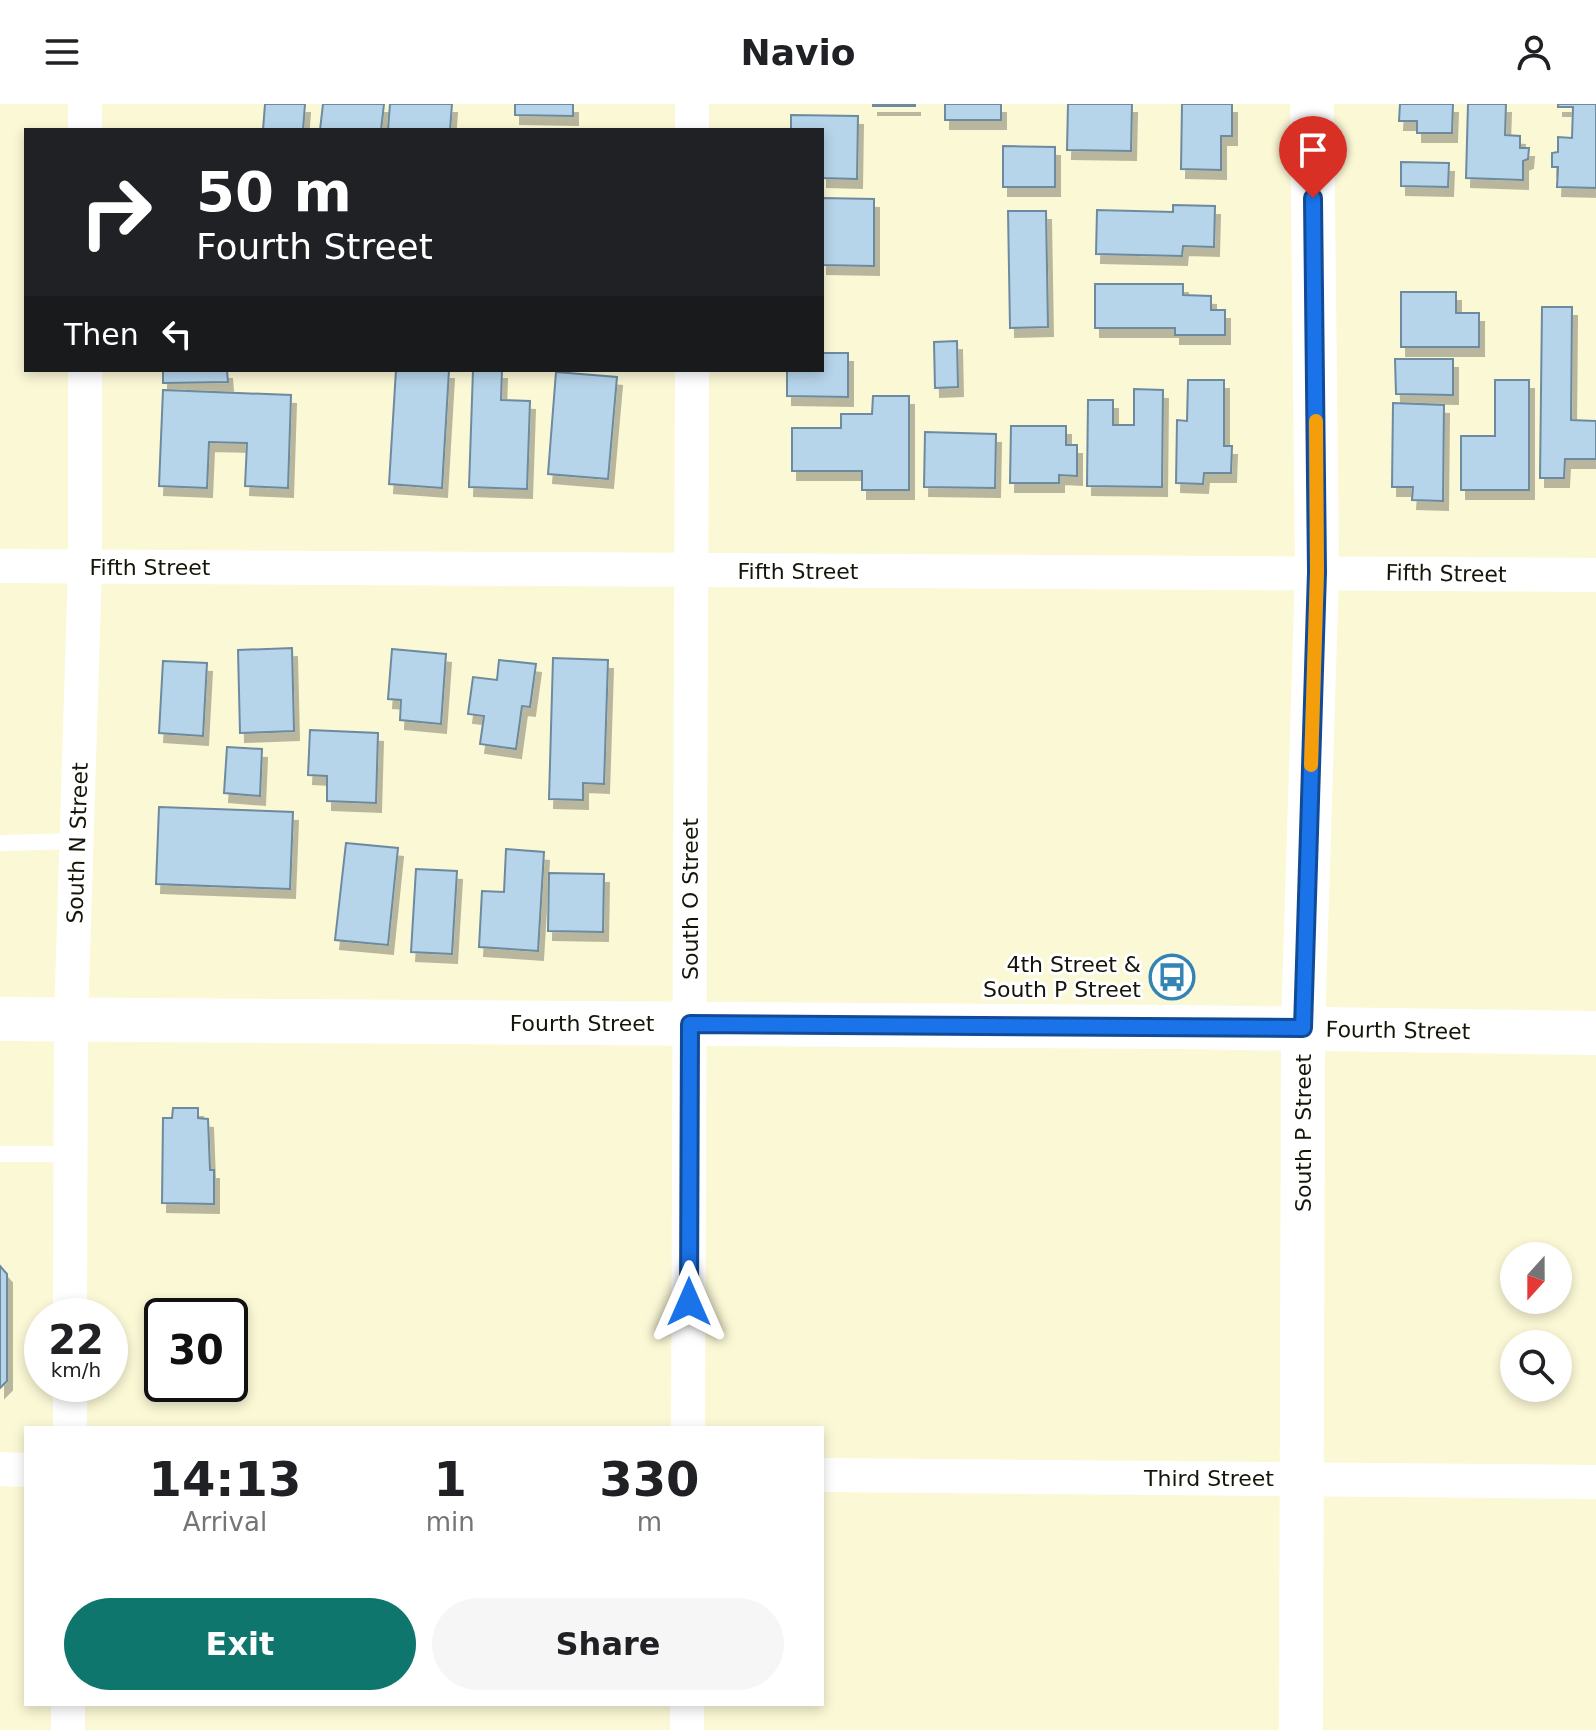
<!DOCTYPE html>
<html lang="en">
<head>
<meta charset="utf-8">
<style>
	:root { --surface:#fff; --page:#f6f6f6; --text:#202124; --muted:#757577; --accent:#0f766e }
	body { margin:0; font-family:"DejaVu Sans",sans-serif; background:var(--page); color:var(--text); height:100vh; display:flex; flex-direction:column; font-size:30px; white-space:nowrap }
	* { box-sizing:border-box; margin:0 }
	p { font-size:26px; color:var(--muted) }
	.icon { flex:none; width:44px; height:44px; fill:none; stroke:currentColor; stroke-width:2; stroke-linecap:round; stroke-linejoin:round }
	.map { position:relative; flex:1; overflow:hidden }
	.panel { position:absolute; left:24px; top:1322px; width:800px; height:280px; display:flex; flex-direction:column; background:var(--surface); border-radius:0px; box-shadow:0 4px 12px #0003 }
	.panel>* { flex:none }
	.guide { position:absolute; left:24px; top:24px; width:800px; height:244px; border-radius:0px; box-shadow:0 4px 12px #0003; background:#202124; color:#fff; overflow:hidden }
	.needle { width:52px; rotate:201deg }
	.tools { position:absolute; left:1500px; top:1138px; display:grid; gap:16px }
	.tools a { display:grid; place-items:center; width:72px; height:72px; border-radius:50%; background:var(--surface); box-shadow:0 4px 12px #0003; font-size:40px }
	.speed { position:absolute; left:24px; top:1194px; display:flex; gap:16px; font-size:40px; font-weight:700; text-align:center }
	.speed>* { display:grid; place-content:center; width:104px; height:104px; border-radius:50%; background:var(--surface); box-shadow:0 4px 12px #0003; line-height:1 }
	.speed small { font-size:20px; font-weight:400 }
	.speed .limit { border:4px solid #111; border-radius:12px; background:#fff; color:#111 }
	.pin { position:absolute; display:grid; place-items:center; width:68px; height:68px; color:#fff; margin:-82px -34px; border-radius:50% 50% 50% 0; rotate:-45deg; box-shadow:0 0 8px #0007 }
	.pin .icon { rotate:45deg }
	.me { position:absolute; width:88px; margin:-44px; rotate:0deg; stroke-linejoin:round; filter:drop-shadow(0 0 6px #0008) }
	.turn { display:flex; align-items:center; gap:28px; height:168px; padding:0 40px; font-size:36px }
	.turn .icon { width:104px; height:104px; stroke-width:2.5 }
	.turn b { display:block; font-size:56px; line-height:68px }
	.then { display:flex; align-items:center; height:76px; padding:0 40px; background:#0003; gap:16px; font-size:30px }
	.eta { display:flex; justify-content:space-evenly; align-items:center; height:136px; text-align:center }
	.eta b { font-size:48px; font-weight:700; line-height:56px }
	.action { display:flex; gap:16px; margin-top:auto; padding:16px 40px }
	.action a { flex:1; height:92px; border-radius:48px; background:var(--accent); color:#fff; font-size:32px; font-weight:700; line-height:92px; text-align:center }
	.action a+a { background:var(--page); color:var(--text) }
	header { display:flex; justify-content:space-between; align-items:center; height:104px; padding:0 40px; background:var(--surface); font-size:36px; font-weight:700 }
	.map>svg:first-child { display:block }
	.building { fill:#b6d4ea; stroke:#6e8a9e; stroke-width:2; filter:url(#shadow) }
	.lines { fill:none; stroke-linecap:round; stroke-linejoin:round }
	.lane { stroke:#fff; stroke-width:16 }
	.street { stroke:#fff; stroke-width:34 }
	.secondary { stroke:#fff; stroke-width:44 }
	.route-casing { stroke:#114b97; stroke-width:20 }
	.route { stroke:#1a73e8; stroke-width:14 }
	.slow { stroke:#f59e0b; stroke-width:14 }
	.labels { text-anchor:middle; stroke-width:6; stroke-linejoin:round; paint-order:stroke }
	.street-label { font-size:22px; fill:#161509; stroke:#fff }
	.poi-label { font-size:22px; fill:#161509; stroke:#fff; text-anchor:end }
</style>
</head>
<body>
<header><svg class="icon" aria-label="menu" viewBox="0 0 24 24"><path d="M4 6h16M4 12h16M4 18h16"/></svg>Navio<svg class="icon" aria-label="person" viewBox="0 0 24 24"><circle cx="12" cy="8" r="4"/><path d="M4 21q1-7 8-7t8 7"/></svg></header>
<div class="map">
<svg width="1596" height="1626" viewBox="0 0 1596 1626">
	<defs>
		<filter id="shadow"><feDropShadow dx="5" dy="9" stdDeviation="0" flood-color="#0004"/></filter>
	</defs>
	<rect width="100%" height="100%" fill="#fbf8d6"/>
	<!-- building -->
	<g class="building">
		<polygon points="265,0 305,0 303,26 263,26"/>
		<polygon points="323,0 384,0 381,26 320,26"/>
		<polygon points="390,0 452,0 450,26 388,26"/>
		<polygon points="515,0 573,0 573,12 515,11"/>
		<rect x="873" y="0" width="42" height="2"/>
		<rect x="945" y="0" width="56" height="16"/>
		<polygon points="1068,0 1132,0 1131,47 1067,46"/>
		<polygon points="1182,0 1232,0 1232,32 1221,32 1221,66 1181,65"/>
		<polygon points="1400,0 1453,0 1452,29 1417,29 1417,17 1399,17"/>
		<polygon points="1468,0 1506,0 1505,31 1520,32 1520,44 1529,44 1528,55 1523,57 1523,76 1466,74"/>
		<polygon points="1558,0 1596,0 1596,84 1557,83 1558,63 1552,63 1552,49 1558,48 1558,33 1572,34 1573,3 1558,3"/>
		<polygon points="791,11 858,12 857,75 822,74 822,26 791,26"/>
		<polygon points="1003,42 1055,43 1055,83 1003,83"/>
		<polygon points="1401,58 1449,59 1448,83 1401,82"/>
		<polygon points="822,94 874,95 874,162 822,161"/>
		<polygon points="1173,101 1215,102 1214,143 1183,142 1182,152 1096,150 1097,106 1173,108"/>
		<polygon points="1008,107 1046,107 1048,223 1010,224"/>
		<polygon points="1095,180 1183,180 1183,191 1211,192 1211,206 1225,206 1225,231 1175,231 1175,224 1095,224"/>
		<polygon points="1401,188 1456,188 1456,209 1479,209 1479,243 1401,243"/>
		<polygon points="1542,203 1572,203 1571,316 1596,317 1596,355 1565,355 1564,374 1540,374"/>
		<polygon points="957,237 958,283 935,284 934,238"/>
		<polygon points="822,249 848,249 848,293 787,292 787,266 822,266"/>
		<polygon points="1395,255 1453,255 1453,291 1396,290"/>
		<polygon points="163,266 227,266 228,278 163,279"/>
		<polygon points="396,266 449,266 442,384 389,380"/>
		<polygon points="473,266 502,266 501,296 530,297 527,385 469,383"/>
		<polygon points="556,268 617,273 608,375 548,370"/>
		<polygon points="1188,276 1224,276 1224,342 1232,342 1231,369 1204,369 1203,380 1176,379 1177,316 1187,317"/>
		<polygon points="1495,276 1529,276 1529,386 1461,386 1461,332 1495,332"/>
		<polygon points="1134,285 1163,286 1162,383 1087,382 1088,296 1113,296 1113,321 1134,321"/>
		<polygon points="163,286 291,291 288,384 245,382 247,339 209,338 207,384 159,382"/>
		<polygon points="873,292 909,292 909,386 862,386 862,367 792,367 792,324 841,324 841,310 872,310"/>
		<polygon points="1393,299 1444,301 1443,397 1412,396 1413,383 1392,383"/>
		<polygon points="1011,322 1066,322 1066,341 1077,341 1077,372 1059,371 1059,379 1010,379"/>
		<polygon points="925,328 996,330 995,384 924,383"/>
		<polygon points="292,544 294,627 240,629 238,546"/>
		<polygon points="392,545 446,550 441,620 400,616 401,596 388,595"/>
		<polygon points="553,554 608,556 604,680 583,679 583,696 549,695"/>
		<polygon points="499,556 536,560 530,603 522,602 516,645 480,640 484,612 468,610 473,573 497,576"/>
		<polygon points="163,557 207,559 203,632 159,629"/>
		<polygon points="310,626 378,629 376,699 327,697 327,672 308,671"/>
		<polygon points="227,643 262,645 260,692 224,689"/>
		<polygon points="159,703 293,708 290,785 156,780"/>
		<polygon points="346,739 398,744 388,841 335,836"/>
		<polygon points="506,745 544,748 538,847 479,843 482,787 504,788"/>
		<polygon points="416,765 457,767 452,850 411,848"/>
		<polygon points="549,769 604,770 603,828 548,827"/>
		<polygon points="173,1004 198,1004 198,1014 208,1015 210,1066 214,1066 214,1100 162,1099 163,1014 172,1014"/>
		<polygon points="0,1162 7,1170 7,1277 0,1284"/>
	</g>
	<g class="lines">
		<!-- lane -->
		<g class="lane">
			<polyline points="0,739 77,737"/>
			<polyline points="0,1050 71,1050"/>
		</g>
		<!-- street -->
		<g class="street">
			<polyline points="85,26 85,0"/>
			<polyline points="692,26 692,0"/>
			<polyline points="0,462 1596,471"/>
			<polyline points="70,1212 71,915 85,463 85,266"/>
			<polyline points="70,1324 70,1280"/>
			<polyline points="688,1324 692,266"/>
			<polyline points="0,1365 26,1366"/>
			<polyline points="822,1371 1596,1378"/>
			<polyline points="68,1626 68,1600"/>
			<polyline points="687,1626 687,1600"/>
		</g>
		<!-- secondary -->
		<g class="secondary">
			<polyline points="0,915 1174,923 1596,929"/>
			<polyline points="1301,1626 1303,924 1317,468 1312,0"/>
		</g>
	</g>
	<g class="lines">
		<!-- route casing -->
		<g class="route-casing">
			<polyline id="route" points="689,1198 690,920 1303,924 1317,468 1313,94"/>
		</g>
		<!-- route -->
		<use href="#route" class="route"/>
		<!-- slow -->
		<polyline class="slow" points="1311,661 1317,468 1316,317"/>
	</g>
	<!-- icons -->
	<defs>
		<g id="bus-ring" transform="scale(2.3)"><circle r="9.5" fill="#fff" stroke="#3383b4" stroke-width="1.5"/><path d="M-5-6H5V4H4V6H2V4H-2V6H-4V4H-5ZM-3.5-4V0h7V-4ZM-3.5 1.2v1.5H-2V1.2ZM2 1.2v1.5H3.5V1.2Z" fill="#3383b4"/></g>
	</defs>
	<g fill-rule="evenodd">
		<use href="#bus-ring" x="1172" y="873"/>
	</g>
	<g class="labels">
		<!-- street labels -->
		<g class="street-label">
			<text x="150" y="471">Fifth Street</text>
			<text x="798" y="475">Fifth Street</text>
			<text transform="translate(1446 469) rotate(1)" y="8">Fifth Street</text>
			<text transform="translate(77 739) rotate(-88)" y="8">South N Street</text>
			<text transform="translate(690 795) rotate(-90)" y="8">South O Street</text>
			<text x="582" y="927">Fourth Street</text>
			<text transform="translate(1398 926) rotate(1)" y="8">Fourth Street</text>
			<text transform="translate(1303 1029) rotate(-90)" y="8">South P Street</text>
			<text x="1209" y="1382">Third Street</text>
		</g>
		<!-- poi labels -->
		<g class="poi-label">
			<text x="1141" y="868">4th Street &amp;<tspan x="1141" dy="25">South P Street</tspan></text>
		</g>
	</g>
</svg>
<div class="tools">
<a><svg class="needle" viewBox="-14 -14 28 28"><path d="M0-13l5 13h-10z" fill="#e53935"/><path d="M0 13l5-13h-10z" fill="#757577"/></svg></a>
<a><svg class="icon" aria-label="search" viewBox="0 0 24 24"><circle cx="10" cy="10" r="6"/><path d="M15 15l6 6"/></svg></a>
</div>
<div class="speed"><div>22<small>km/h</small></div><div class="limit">30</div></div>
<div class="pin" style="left:1313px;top:94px;background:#d93025"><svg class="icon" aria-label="arrive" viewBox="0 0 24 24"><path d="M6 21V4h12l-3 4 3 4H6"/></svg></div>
<svg class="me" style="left:689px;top:1198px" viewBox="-20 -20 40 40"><path d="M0-17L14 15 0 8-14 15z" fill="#1a73e8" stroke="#fff" stroke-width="4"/></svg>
<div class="guide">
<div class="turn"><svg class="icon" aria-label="right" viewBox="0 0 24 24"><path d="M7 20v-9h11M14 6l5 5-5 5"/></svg><div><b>50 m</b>Fourth Street</div></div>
<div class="then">Then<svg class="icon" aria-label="left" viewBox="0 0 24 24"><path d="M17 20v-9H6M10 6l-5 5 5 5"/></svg></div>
</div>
<section class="panel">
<div class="eta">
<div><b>14:13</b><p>Arrival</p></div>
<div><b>1</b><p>min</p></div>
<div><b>330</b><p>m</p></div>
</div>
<div class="action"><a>Exit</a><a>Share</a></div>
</section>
</div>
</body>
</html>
